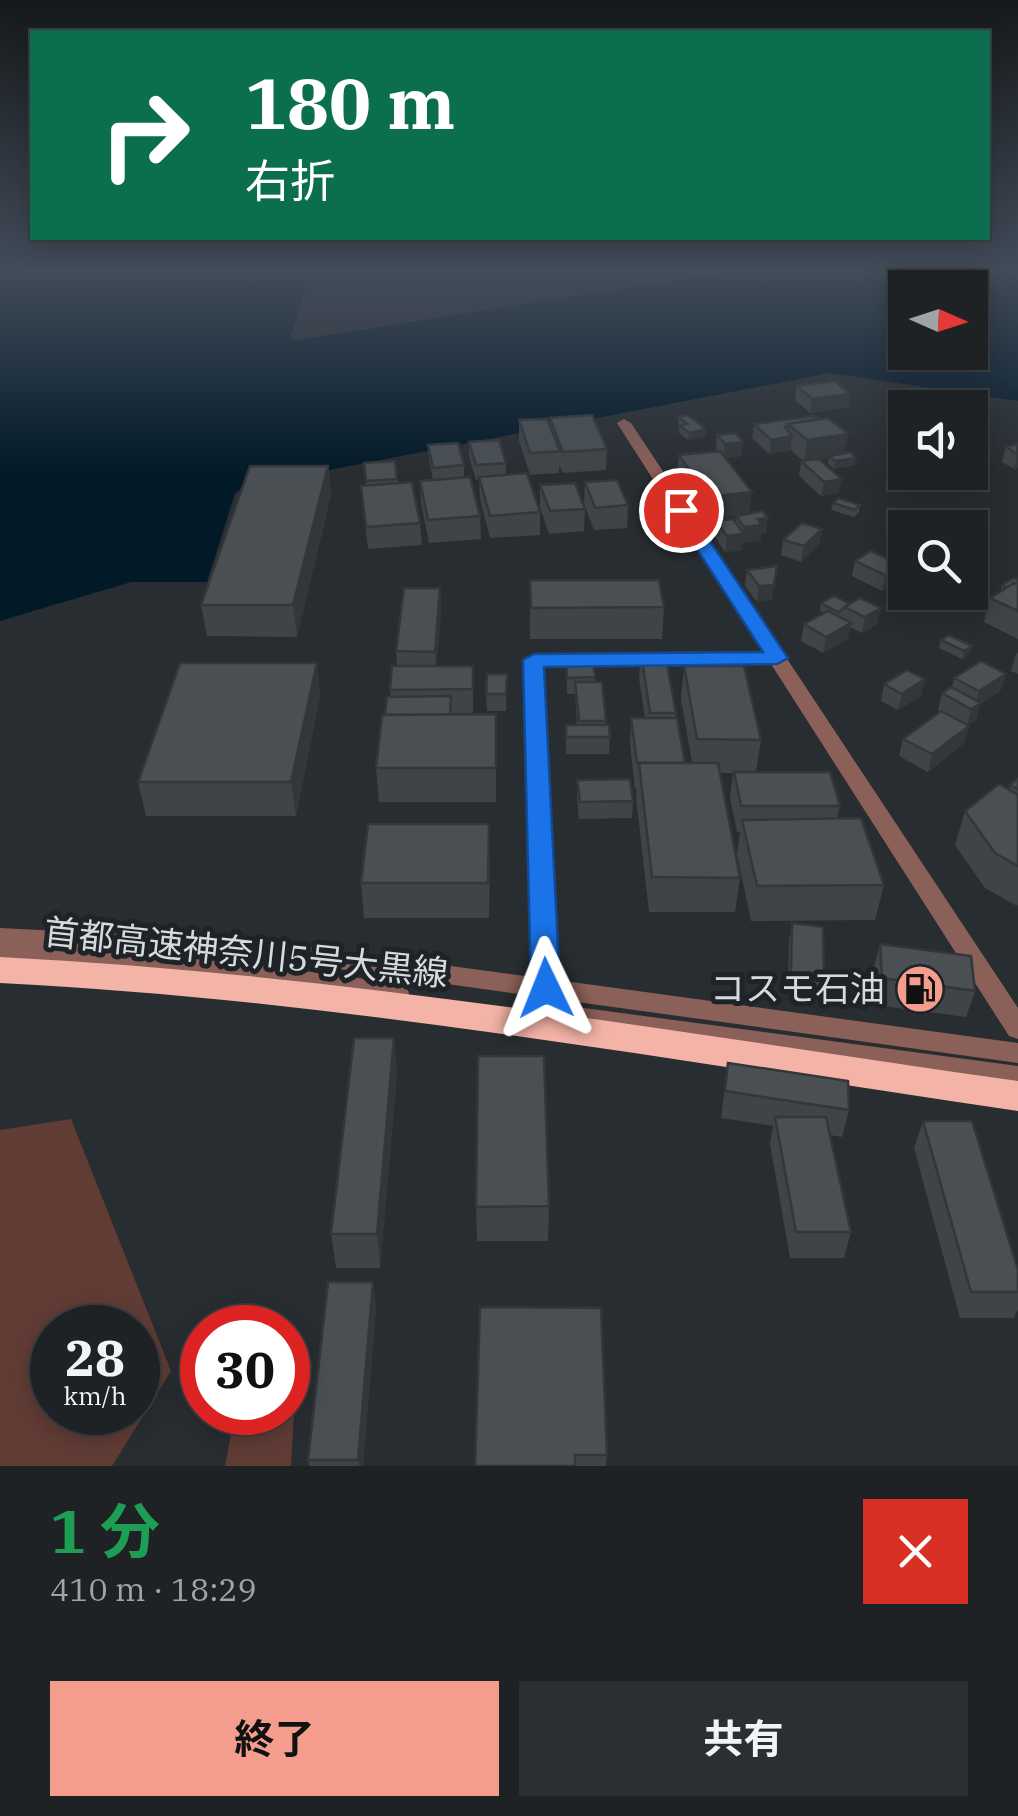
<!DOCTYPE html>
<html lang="ja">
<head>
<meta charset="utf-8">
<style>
	:root { --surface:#1e2225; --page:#2b2f32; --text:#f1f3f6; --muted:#a1a4a7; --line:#3c3f42; --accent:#f59d8d }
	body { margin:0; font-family:"IBM Plex Serif","Noto Sans JP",serif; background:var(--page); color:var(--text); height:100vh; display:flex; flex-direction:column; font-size:38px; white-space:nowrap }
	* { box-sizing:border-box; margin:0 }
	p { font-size:32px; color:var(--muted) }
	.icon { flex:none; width:55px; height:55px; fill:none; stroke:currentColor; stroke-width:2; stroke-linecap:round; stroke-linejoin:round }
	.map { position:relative; height:1466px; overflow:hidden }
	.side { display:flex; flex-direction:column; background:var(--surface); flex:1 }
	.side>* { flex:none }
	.hud { position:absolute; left:30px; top:30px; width:960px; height:210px; border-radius:0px; box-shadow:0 5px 25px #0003,0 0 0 2px var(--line); background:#0b6e4f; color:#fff; overflow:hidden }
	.needle { width:65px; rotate:93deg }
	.tools { position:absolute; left:888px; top:270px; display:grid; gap:20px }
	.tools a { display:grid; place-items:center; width:100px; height:100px; border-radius:0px; background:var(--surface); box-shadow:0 5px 25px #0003,0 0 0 2px var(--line); font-size:50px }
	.speed { position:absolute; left:30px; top:1305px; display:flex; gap:20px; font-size:50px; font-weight:700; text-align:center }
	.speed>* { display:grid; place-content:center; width:130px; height:130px; border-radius:50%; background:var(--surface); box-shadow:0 5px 25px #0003,0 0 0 2px var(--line); line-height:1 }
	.speed small { font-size:25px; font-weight:400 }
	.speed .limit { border:15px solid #d22; background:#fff; color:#111 }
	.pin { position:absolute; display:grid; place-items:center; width:85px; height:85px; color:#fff; margin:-42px; border:5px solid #fff; border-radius:50%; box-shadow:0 2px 10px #0007 }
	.me { position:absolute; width:110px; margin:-55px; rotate:358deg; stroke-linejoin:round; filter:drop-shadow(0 0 8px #0008) }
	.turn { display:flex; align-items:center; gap:35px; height:210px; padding:0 50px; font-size:45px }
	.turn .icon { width:130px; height:130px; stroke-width:2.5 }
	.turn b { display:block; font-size:70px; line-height:85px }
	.round { display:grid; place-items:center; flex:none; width:105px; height:105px; border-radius:0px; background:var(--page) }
	.head { display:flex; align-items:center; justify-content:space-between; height:170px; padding:0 50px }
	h1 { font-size:60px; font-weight:700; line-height:75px; color:#1e9e55 }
	.primary-button { display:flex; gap:20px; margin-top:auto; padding:20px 50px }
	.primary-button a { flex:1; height:115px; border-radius:0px; background:var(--accent); color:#111; font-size:40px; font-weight:700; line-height:115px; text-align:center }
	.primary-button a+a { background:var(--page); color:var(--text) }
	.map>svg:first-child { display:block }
	.green { fill:#603c35; fill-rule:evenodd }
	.water { fill:#021928; fill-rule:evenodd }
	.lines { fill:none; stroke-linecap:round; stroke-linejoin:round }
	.minor { fill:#8b6058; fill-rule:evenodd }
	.highway { fill:#f4b3a7; fill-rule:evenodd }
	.wall { fill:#3f4447 }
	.shaded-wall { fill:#33373a }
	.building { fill:#494f53; stroke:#33373a; stroke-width:2.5 }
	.route { fill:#1a73e8; stroke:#114b97; stroke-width:2.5 }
	.labels { text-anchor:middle; stroke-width:10; stroke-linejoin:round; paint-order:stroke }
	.near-street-label { font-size:35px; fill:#d7dadd; stroke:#1e2327 }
	.near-poi-label { font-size:35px; fill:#d7dadd; stroke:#1e2327; text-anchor:end }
</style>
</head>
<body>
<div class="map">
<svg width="1018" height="1466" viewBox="0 0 1018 1466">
	<rect width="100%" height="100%" fill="#282d31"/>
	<!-- green -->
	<g class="green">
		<path d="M71 1119 171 1371 112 1466H0V1130ZM52 1328H138V1412H52Z"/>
		<polygon points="288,1391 295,1397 291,1466 225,1466 235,1413 288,1412"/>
	</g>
	<!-- water -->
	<path class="water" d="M0 270H312L290 338 297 340 739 270H1018V401L830 373 246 486 235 493 207 582H131L0 621ZM905 288H970V352H905Z"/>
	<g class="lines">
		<!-- minor -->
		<g class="minor">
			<polygon points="624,419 631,423 1018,1008 1018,1039 1009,1036 771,664 544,666 557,980 1018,1043 1018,1063 274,960 189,956 397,983 406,986 409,993 406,1000 397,1003 176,972 0,961 0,928 274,942 532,977 525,660 527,656 764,653 617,423"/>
			<polygon points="539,1002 1018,1066 1018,1088 539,1022 530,1019 526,1012 530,1005"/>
		</g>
		<!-- highway -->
		<path class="highway" d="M0 957C341 974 680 1033 1018 1081V1111C680 1062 342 1000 0 983Z"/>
	</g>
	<!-- wall -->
	<g class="wall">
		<polygon points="345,270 403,270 375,276 347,272"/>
		<polygon points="797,386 850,394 848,407 810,413 795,400"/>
		<polygon points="815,416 855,465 834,469 828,463 829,457 819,459 839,493 821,496 799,476 801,461 803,461 790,449 769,454 752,438 754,424"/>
		<polygon points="970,416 985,418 979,444 970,443"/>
		<polygon points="678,417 706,429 705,436 688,440 679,433"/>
		<polygon points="550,418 607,449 606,470 563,473 559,465 559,473 530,475 519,441 519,420 550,425"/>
		<polygon points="717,435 742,456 726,458 749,514 766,534 761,534 760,541 743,542 742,550 725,552 714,536 716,521 735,521 736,516 740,515 706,519 677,476 679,455 717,451 716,449"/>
		<polygon points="469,442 506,463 506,475 540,512 540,535 490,538 480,499 479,479 476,480 469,456"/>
		<polygon points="1018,444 1018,468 1014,469 1002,462 1006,447"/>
		<polygon points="428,445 464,465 464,478 480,516 481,539 429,543 421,503 420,481 433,480 429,459"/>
		<polygon points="395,461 398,483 420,523 422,545 368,549 361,486 366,485 364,463"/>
		<polygon points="328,466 331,495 297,637 207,636 201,605"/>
		<polygon points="919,472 941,472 934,478"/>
		<polygon points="585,482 628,505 627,528 594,530 584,504"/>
		<polygon points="540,485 585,509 584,531 549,534 540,507"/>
		<polygon points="833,503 860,505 859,512 854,517 831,510"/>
		<polygon points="822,529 819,544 801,562 781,555 783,540"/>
		<polygon points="855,561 898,580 882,591 852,576"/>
		<polygon points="747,570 772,600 757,602 745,586"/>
		<polygon points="530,580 664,607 662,639 530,639"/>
		<polygon points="1018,580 1018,639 984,622 990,598 1000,592 1002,585"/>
		<polygon points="440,588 441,612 436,666 473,666 473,714 496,714 496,802 379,802 376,768 385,715 391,697 390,690 397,666 396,651"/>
		<polygon points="918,592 938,592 937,597 927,603 916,598"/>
		<polygon points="834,596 877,624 862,633 850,627 848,639 823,653 801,641 804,624 824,613 820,611 821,603"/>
		<polygon points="941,640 969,654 962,659 939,648"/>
		<polygon points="641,653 676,713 675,718 685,763 692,763 681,699 684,666 761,740 756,772 840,806 837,819 884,885 875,920 751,921 737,854 740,832 737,832 730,798 733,773 720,773 740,878 735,912 649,912 636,797 637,789 635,789 630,743 631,718 645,718 639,678"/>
		<polygon points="1018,653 1018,674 1011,671 1016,654"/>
		<polygon points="566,658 593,658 595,682 610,737 609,754 566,754 566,725 577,725 575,694 567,694"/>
		<polygon points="317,663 320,696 296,816 146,816 138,782"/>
		<polygon points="507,674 506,711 487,711 486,694"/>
		<polygon points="954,678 1001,690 980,704 976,720 968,725 969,726 964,743 928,772 899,756 903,739 940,711 938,710 942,693 952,687"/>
		<polygon points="925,679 921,696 898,710 881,701 884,684"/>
		<polygon points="1018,778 1018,904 1017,906 985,888 955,845 965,811 1009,790 1010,785"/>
		<polygon points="577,780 633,801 632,818 579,819 577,797"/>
		<polygon points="490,858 489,918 364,918 361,883"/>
		<polygon points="792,923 824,978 820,996 788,992 789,940"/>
		<polygon points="880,944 975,991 966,1017 875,1005 873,970"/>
		<polygon points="394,1038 397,1073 380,1268 336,1268 331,1234"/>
		<polygon points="728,1063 849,1110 842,1137 830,1135 851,1232 844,1258 790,1258 770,1144 773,1126 721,1118"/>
		<polygon points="923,1121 1018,1270 1018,1309 1014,1318 960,1318 914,1148"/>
		<polygon points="549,1206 548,1241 477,1241 476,1207"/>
		<polygon points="373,1282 376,1308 363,1466 309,1466 308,1460"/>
		<polygon points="480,1307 607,1455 606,1466 475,1466"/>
	</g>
	<!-- shaded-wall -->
	<g class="shaded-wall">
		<polygon points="375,270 403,270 375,276"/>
		<polygon points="850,394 848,407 810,413 812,399"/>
		<polygon points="706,429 705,436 688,440 689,433"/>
		<polygon points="848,434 844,455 804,461 807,440"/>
		<polygon points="792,436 790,451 769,454 771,440"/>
		<polygon points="743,442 742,456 723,458 725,444"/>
		<polygon points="1018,454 1018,468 1014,469 1017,454"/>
		<polygon points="856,458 855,465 834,469 835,461"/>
		<polygon points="328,466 331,495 297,637 293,605"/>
		<polygon points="842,479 839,493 821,496 824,482"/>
		<polygon points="752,492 749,514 706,519 709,497"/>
		<polygon points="768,518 766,534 761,534 760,541 743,542 742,550 725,552 727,536 743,534 744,527 758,519"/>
		<polygon points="822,529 819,544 801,562 804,546"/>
		<polygon points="902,565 898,580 882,591 885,575"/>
		<polygon points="777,566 772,600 757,602 759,586"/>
		<polygon points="440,588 441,612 436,676 435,652"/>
		<polygon points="934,592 938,592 937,597 927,603 929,595"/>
		<polygon points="881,608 877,624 862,633 865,617"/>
		<polygon points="851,623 848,639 823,653 826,637"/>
		<polygon points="972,646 969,654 962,659 964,651"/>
		<polygon points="317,663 320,696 296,816 291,782"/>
		<polygon points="1006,674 1001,690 980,704 976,720 967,726 971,709 975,707 979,691"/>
		<polygon points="925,679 921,696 898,710 902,694"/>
		<polygon points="969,726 964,743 928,772 932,754"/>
		<polygon points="394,1038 397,1073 380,1268 377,1234"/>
		<polygon points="373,1282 376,1308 363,1466 359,1466 358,1460"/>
	</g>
	<!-- building -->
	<g class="building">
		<polygon points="835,381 850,394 812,399 797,386"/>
		<polygon points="592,415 607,449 563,452 550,418"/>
		<polygon points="688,415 706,429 689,433 680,426 687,424 678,417"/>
		<polygon points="815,416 819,419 788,424 788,428 784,426 792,436 771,440 754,424"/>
		<polygon points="970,416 985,418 982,430 970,428"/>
		<polygon points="828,418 848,434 807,440 788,424"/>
		<polygon points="547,419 560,451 530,453 519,420"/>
		<polygon points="736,433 743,442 725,444 717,435"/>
		<polygon points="499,440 506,463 476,465 469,442"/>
		<polygon points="458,443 464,465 433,468 428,445"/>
		<polygon points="1018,444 1017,454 1006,447"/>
		<polygon points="720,451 752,492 709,497 679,455"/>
		<polygon points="850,452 856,458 835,461 829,456"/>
		<polygon points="819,459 842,479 824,482 801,461"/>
		<polygon points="395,461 397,479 366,481 364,463"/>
		<polygon points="250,466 328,466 293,605 201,605"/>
		<polygon points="527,473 540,512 490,516 479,477"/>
		<polygon points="470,477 480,516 428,520 420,481"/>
		<polygon points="617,480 628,505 595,508 585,482"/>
		<polygon points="412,482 420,523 366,527 361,486"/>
		<polygon points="575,483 585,509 550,511 540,485"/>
		<polygon points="838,498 860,505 855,510 833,503"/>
		<polygon points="762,511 768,518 758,519 762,525 744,527 736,516"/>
		<polygon points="733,519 744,534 727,536 716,521"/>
		<polygon points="802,523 822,529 804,546 783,540"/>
		<polygon points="871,551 902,565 885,575 855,561"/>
		<polygon points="777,566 774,585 759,586 747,570"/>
		<polygon points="1014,578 1018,580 1018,585 1014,583 1007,588 1002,585"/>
		<polygon points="530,580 659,580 664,607 531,608"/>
		<polygon points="1014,583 1018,585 1018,611 990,598"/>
		<polygon points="404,588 440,588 435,652 396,651"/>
		<polygon points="834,596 850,604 838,612 821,603"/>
		<polygon points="860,598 881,608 865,617 845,607"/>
		<polygon points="828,611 851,623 826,637 804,624"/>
		<polygon points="949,635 972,646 964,651 941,640"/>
		<polygon points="641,653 665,653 676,713 650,713"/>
		<polygon points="566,658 593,658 595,677 567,678"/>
		<polygon points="981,661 1006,674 979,691 954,678"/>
		<polygon points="180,663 317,663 291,782 138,782"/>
		<polygon points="392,666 473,666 473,689 390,690"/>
		<polygon points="684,666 744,666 761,740 697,739"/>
		<polygon points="907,670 925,679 902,694 884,684"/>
		<polygon points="487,674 507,674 506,694 486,694"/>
		<polygon points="575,682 602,682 606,721 579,721"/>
		<polygon points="951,687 981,703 971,709 942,693"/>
		<polygon points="451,696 450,715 385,715 387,697"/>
		<polygon points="941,711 969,726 932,754 903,739"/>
		<polygon points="496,714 496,768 376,768 382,715"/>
		<polygon points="631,718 677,718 685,763 637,763"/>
		<polygon points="566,725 609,725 610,737 566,737"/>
		<polygon points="639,763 718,763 740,878 652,877"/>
		<polygon points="734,772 830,772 840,806 741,806"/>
		<polygon points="1018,778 1018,789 1010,785"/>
		<polygon points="630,779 633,801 580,802 577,780"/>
		<polygon points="999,784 1018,795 1018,866 995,853 965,811"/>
		<polygon points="861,818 884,885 757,886 742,820"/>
		<polygon points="368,824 489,824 488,883 361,883"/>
		<polygon points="792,923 823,927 824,978 791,974"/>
		<polygon points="880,944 971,956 975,991 882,978"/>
		<polygon points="354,1038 394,1038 377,1234 331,1234"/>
		<polygon points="478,1056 544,1056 549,1206 476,1207"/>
		<polygon points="728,1063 848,1081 849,1110 725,1091"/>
		<polygon points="775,1117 826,1117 851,1232 796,1232"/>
		<polygon points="923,1121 972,1121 1018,1270 1018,1292 971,1292"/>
		<polygon points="328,1282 373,1282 358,1460 308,1460"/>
		<polygon points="480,1307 601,1308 607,1455 575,1455 575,1466 475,1466"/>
	</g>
	<!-- sky -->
	<linearGradient id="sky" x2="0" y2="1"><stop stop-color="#16191b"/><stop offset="0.57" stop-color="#424c5a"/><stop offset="1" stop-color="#424c5a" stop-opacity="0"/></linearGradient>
	<rect width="1018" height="475" fill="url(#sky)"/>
	<!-- route -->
	<polygon class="route" points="681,505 687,507 788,658 777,664 544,667 560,988 556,996 546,999 535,996 531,988 523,660 534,654 763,652 672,510"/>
	<!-- icons -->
	<defs>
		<g id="fuel-disc" transform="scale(2.5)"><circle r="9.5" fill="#f59d8d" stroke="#1e2327"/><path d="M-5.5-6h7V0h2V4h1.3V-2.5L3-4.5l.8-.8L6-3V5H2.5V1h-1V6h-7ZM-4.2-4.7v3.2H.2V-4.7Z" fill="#111"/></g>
	</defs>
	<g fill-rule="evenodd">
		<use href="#fuel-disc" x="920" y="989"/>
	</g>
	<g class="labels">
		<!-- near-street labels -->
		<g class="near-street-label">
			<text transform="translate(246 953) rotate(6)" y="12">首都高速神奈川5号大黒線</text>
		</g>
		<!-- near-poi labels -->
		<g class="near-poi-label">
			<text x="885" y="1001">コスモ石油</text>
		</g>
	</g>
</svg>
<div class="tools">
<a><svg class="needle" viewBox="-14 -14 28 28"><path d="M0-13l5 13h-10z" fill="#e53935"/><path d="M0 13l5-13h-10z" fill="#a1a4a7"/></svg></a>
<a><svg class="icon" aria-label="sound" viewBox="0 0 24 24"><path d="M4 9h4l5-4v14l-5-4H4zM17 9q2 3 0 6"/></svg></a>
<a><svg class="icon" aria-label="search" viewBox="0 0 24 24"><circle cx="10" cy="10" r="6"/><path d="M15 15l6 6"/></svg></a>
</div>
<div class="speed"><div>28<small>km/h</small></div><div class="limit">30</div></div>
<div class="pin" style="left:681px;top:510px;background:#d93025"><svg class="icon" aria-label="arrive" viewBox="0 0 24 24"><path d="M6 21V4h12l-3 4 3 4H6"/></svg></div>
<svg class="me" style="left:546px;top:988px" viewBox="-20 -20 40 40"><path d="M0-17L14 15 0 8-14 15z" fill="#1a73e8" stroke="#fff" stroke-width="4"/></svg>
<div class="hud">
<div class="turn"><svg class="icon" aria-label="right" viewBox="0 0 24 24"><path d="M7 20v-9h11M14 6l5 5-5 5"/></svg><div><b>180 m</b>右折</div></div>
</div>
</div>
<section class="side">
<div class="head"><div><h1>1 分</h1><p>410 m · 18:29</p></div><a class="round" style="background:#d93025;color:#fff"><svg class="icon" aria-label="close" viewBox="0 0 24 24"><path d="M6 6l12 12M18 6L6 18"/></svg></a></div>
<div class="primary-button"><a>終了</a><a>共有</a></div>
</section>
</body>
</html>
